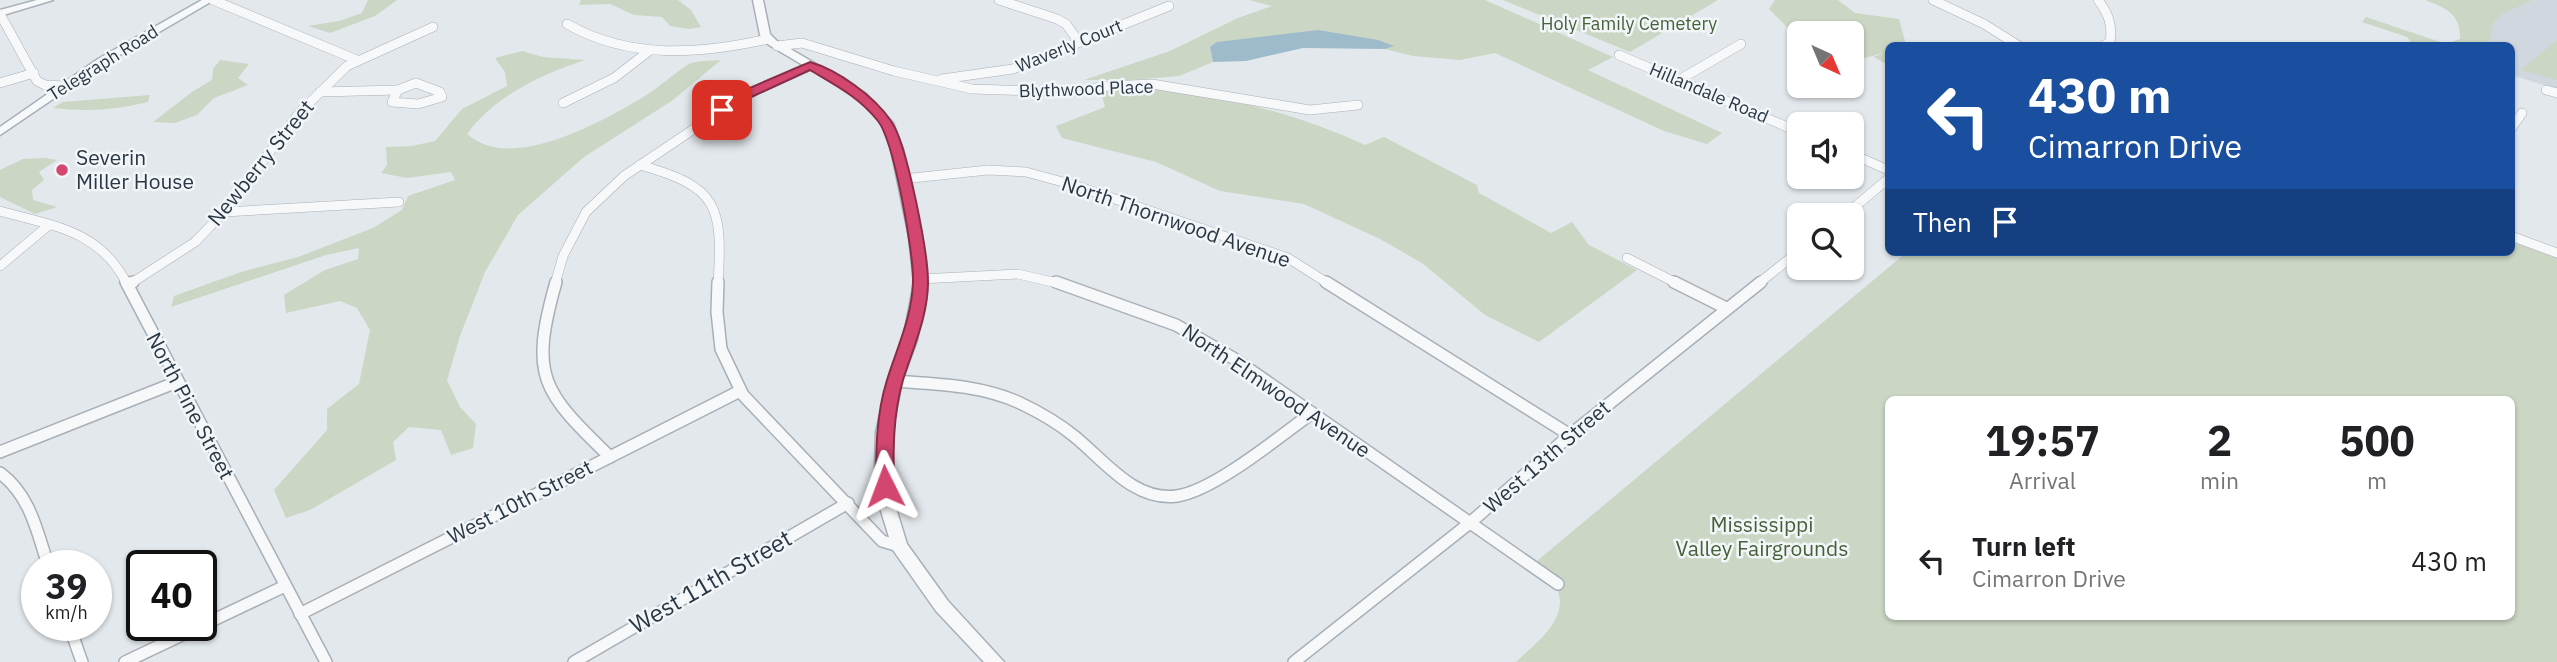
<!DOCTYPE html>
<html lang="en">
<head>
<meta charset="utf-8">
<style>
	:root { --surface:#fff; --page:#f2f2f2; --text:#202124; --muted:#757577 }
	body { margin:0; font-family:"IBM Plex Sans",sans-serif; background:var(--page); color:var(--text); height:100vh; display:flex; flex-direction:column; font-size:26px; white-space:nowrap }
	* { box-sizing:border-box; margin:0 }
	p { font-size:23px; color:var(--muted) }
	.icon { flex:none; width:38px; height:38px; fill:none; stroke:currentColor; stroke-width:2; stroke-linecap:round; stroke-linejoin:round }
	.map { position:relative; flex:1; overflow:hidden }
	.panel { position:absolute; left:1885px; top:396px; width:630px; height:224px; display:flex; flex-direction:column; background:var(--surface); border-radius:10px; box-shadow:0 2px 5px #0004 }
	.panel>* { flex:none }
	.top-card { position:absolute; left:1885px; top:42px; width:630px; height:214px; border-radius:10px; box-shadow:0 2px 5px #0004; background:#1a4fa0; color:#fff; overflow:hidden }
	.needle { width:46px; rotate:136deg }
	.buttons { position:absolute; left:1787px; top:21px; display:grid; gap:14px }
	.buttons a { display:grid; place-items:center; width:77px; height:77px; border-radius:10px; background:var(--surface); box-shadow:0 2px 5px #0004; font-size:35px }
	.speed { position:absolute; left:21px; top:550px; display:flex; gap:14px; font-size:35px; font-weight:700; text-align:center }
	.speed>* { display:grid; place-content:center; width:91px; height:91px; border-radius:50%; background:var(--surface); box-shadow:0 2px 5px #0004; line-height:1 }
	.speed small { font-size:18px; font-weight:400 }
	.speed .limit { border:4px solid #111; border-radius:10px; background:#fff; color:#111 }
	.pin { position:absolute; display:grid; place-items:center; width:60px; height:60px; color:#fff; margin:-30px; border-radius:14px; box-shadow:0 4px 10px #0006 }
	.me { position:absolute; width:77px; margin:-38px; rotate:357deg; stroke-linejoin:round; filter:drop-shadow(0 0 5px #0008) }
	.turn { display:flex; align-items:center; gap:24px; height:147px; padding:0 28px; font-size:32px }
	.turn .icon { width:91px; height:91px; stroke-width:2.5 }
	.turn b { display:block; font-size:49px; line-height:60px }
	.then { display:flex; align-items:center; height:66px; padding:0 28px; background:#0003; gap:14px; font-size:26px }
	.eta { display:flex; justify-content:space-evenly; align-items:center; height:119px; text-align:center }
	.eta b { font-size:42px; font-weight:800; line-height:49px }
	ul { padding:0; list-style:none }
	li { display:flex; align-items:center; gap:21px; height:91px; padding:0 28px }
	li div { flex:1 }
	li b { display:block; font-size:26px }
	li em { font-style:normal }
	.map>svg:first-child { display:block }
	.built { fill:#d1d7de }
	.green { fill:#cbd6c4; fill-rule:evenodd }
	.water { fill:#9ebbcc }
	.lines { fill:none; stroke-linecap:round; stroke-linejoin:round }
	.minor-far1-casing { stroke:#a8b0b7; stroke-width:10 }
	.minor-casing { stroke:#a8b0b7; stroke-width:14 }
	.tertiary-casing { stroke:#a8b0b7; stroke-width:3 }
	.minor-far1 { stroke:#f6f8fa; stroke-width:9 }
	.minor { stroke:#f6f8fa; stroke-width:11 }
	.tertiary { fill:#f6f8fa; fill-rule:evenodd }
	.route { fill:#d3466f; stroke:#892e48; stroke-width:2 }
	.poi-dot { fill:#d3466f; stroke:#f3f6f9; stroke-width:2.5 }
	.labels { text-anchor:middle; stroke-width:5; stroke-linejoin:round; paint-order:stroke }
	.far-park-label { font-size:18px; fill:#456137; stroke:#f3f6f9 }
	.far-street-label { font-size:18px; fill:#2a3845; stroke:#f3f6f9 }
	.poi-label { font-size:21px; fill:#2a3845; stroke:#f3f6f9; text-anchor:start }
	.street-label { font-size:21px; fill:#2a3845; stroke:#f3f6f9 }
	.park-label { font-size:21px; fill:#456137; stroke:#f3f6f9 }
	.near-street-label { font-size:24px; fill:#2a3845; stroke:#f3f6f9 }
</style>
</head>
<body>
<div class="map">
<svg width="2557" height="662" viewBox="0 0 2557 662">
	<rect width="100%" height="100%" fill="#e3e8ec"/>
	<!-- built -->
	<polygon class="built" points="2504,0 2557,0 2557,89 2511,75 2511,46 2468,46"/>
	<!-- green -->
	<g class="green">
		<polygon points="368,0 397,0 375,16 330,33 308,26 339,21 362,13"/>
		<polygon points="581,0 678,0 691,10 701,27 689,29 670,26 662,17 634,15 610,4 579,5"/>
		<polygon points="1249,0 1485,0 1613,57 1588,70 1722,133 1707,144 1664,131 1495,53 1460,60 1413,56 1385,49 1392,46 1318,30 1210,47 1213,62 1179,76 1130,80 1084,80 1170,51 1238,18 1272,6"/>
		<polygon points="1503,0 1718,0 1630,52"/>
		<polygon points="1775,0 1838,0 1855,13 1899,19 1906,45 1888,46 1888,51 1884,53 1888,55 1888,65 1874,57 1883,53 1865,58 1852,55 1852,33 1799,33 1799,39 1769,9"/>
		<path d="M2425 0H2532C2506 15 2490 9 2490 45H2413L2407 37 2362 22 2366 17 2446 44 2460 39C2461 14 2446 8 2425 0Z"/>
		<polygon points="2557,40 2557,80 2521,70"/>
		<path d="M522 51 543 57 585 60C540 75 495 96 467 134 511 174 603 121 645 96 661 86 674 73 689 64 698 60 711 61 721 60L673 100 584 157 518 215 485 272 460 336 447 380 460 407 476 424 473 448 451 455 441 430 409 427 393 442 396 460 310 510 286 518 274 490 327 430V409L359 384 370 330 357 308 340 301 286 313 284 295 325 270 358 259 359 248 326 255 171 307 174 296 241 272 298 257 373 228 402 210 408 196 455 180 451 172 407 178 381 173 387 165 386 147 412 146 435 141 462 109 507 86 505 72 495 58Z"/>
		<polygon points="220,60 249,64 238,78 248,85 214,98 197,115 175,123 153,122 192,92 212,80 213,69"/>
		<path d="M1136 87C1215 93 1293 112 1365 145L1384 137 1477 185 1479 193 1551 233 1572 222 1589 245 1637 270 1539 342 1485 315 1422 263 1380 239 1304 204 1220 191 1156 162 1062 138 1056 126 1105 107 1101 92Z"/>
		<path d="M150 95 148 102C115 110 87 112 53 108L63 102Z"/>
		<polygon points="45,158 57,160 39,172 44,180 32,190 33,200 57,207 35,214 0,197 0,170 23,159"/>
		<path d="M2511 236 2557 253V662H1516C1532 646 1561 627 1560 600 1559 594 1557 591 1558 584L1531 566 1907 252H2511ZM1888 399H2511V616H1888Z"/>
	</g>
	<!-- water -->
	<polygon class="water" points="1318,30 1378,40 1394,46 1385,49 1303,48 1246,61 1213,62 1210,47 1217,42"/>
	<g class="lines">
		<!-- minor-far1 casing -->
		<g class="minor-far1-casing">
			<g id="minor-far1">
				<polyline points="213,0 357,60"/>
				<polyline points="999,0 1057,19 1066,24 1079,42"/>
				<polyline points="1933,0 1984,24 2019,46"/>
				<path d="M2098 0C2108 13 2113 25 2110 42L2103 46"/>
				<polyline points="0,14 37,81 45,85 63,86"/>
				<path d="M567 24C630 60 701 54 768 39"/>
				<polyline points="777,46 802,43 894,71 972,89 1072,92 1108,86 1152,84 1310,110 1358,105"/>
				<polyline points="1619,55 1799,132"/>
				<polyline points="942,79 1013,69 1169,6"/>
				<polyline points="1679,80 1741,44"/>
				<polyline points="0,83 34,73"/>
				<polygon points="416,83 440,92 442,97 418,104 392,102 398,90"/>
				<polyline points="2546,90 2557,93"/>
				<polyline points="320,92 398,90"/>
				<polyline points="563,103 614,78 649,51"/>
				<polyline points="2511,129 2522,113"/>
				<polyline points="1852,154 1888,170"/>
				<path d="M640 165C718 187 723 205 718 284"/>
				<polyline points="903,179 988,170 1026,172 1074,185 1288,258 1329,284"/>
				<path d="M0 211C53 226 100 230 127 284"/>
				<polyline points="224,212 399,202"/>
				<polyline points="1845,215 1888,179"/>
				<polyline points="2511,236 2557,253"/>
				<polyline points="1627,258 1678,284"/>
				<polyline points="0,266 49,225"/>
				<polyline points="920,279 1018,274 1061,284"/>
				<polyline points="130,284 195,242 224,212 300,112 347,66 433,27"/>
				<polyline points="555,284 563,256 586,212 624,176 743,96 810,66"/>
				<polyline points="1758,284 1799,251"/>
			</g>
		</g>
		<!-- minor casing -->
		<g class="minor-casing">
			<g id="minor">
				<polyline points="126,282 326,662"/>
				<path d="M556 282C529 377 542 391 610 457"/>
				<polyline points="718,282 717,312 721,349 743,395 882,541 899,546"/>
				<polyline points="1056,282 1176,325 1233,358 1558,584"/>
				<polyline points="1326,282 1570,435"/>
				<polyline points="1674,282 1726,308"/>
				<polyline points="128,285 133,282"/>
				<path d="M895 381C937 384 981 385 1020 403 1039 412 1058 423 1074 436 1104 460 1134 502 1177 496 1214 491 1280 436 1312 413"/>
				<polyline points="0,452 177,382"/>
				<path d="M0 473C30 495 37 531 48 565"/>
				<polyline points="300,614 740,391"/>
				<polyline points="69,625 82,662"/>
				<polyline points="125,662 285,586"/>
				<polyline points="574,662 848,503"/>
				<polyline points="1294,662 1471,522 1570,435 1761,282"/>
			</g>
		</g>
		<!-- tertiary casing -->
		<g class="tertiary-casing">
			<g id="tertiary">
				<polygon points="37,0 53,0 0,16 0,10"/>
				<polygon points="202,0 214,0 106,63 0,135 0,127 98,59"/>
				<polygon points="753,0 763,0 770,34 777,41 865,93 893,123 903,149 921,237 928,283 917,340 902,381 892,432 891,467 896,508 907,544 948,601 1004,662 984,662 936,611 893,550 880,508 875,467 876,432 888,381 903,340 914,283 909,237 891,149 882,124 857,97 769,45 760,35"/>
			</g>
		</g>
		<!-- minor-far1 -->
		<use href="#minor-far1" class="minor-far1"/>
		<!-- minor -->
		<use href="#minor" class="minor"/>
		<!-- tertiary -->
		<use href="#tertiary" class="tertiary"/>
	</g>
	<!-- route -->
	<path class="route" d="M810 62C838 70 875 97 891 121 907 143 928 253 928 282 928 316 913 348 903 380 893 415 893 450 894 486L892 491H879L876 486C876 450 876 415 887 380 897 348 912 317 913 282 914 254 894 141 878 121 859 97 835 85 810 70L747 99 722 114 716 110 738 93Z"/>
	<!-- markers -->
	<circle class="poi-dot" cx="62" cy="170" r="7"/>
	<g class="labels">
		<!-- far-park labels -->
		<g class="far-park-label">
			<text x="1629" y="30">Holy Family Cemetery</text>
		</g>
		<!-- far-street labels -->
		<g class="far-street-label">
			<text transform="translate(1069 46) rotate(-22)" y="6">Waverly Court</text>
			<text transform="translate(103 63) rotate(-32)" y="6">Telegraph Road</text>
			<text transform="translate(1086 89) rotate(-2)" y="6">Blythwood Place</text>
			<text transform="translate(1709 93) rotate(23)" y="6">Hillandale Road</text>
		</g>
		<!-- poi labels -->
		<g class="poi-label">
			<text x="76" y="165">Severin<tspan x="76" dy="24">Miller House</tspan></text>
		</g>
		<!-- street labels -->
		<g class="street-label">
			<text transform="translate(261 163) rotate(-51)" y="7">Newberry Street</text>
			<text transform="translate(1176 222) rotate(19)" y="7">North Thornwood Avenue</text>
			<text transform="translate(1276 391) rotate(34)" y="7">North Elmwood Avenue</text>
			<text transform="translate(190 406) rotate(62)" y="7">North Pine Street</text>
			<text transform="translate(1547 457) rotate(-41)" y="7">West 13th Street</text>
			<text transform="translate(520 502) rotate(-27)" y="7">West 10th Street</text>
		</g>
		<!-- park labels -->
		<g class="park-label">
			<text x="1762" y="532">Mississippi<tspan x="1762" dy="24">Valley Fairgrounds</tspan></text>
		</g>
		<!-- near-street labels -->
		<g class="near-street-label">
			<text transform="translate(711 582) rotate(-30)" y="8">West 11th Street</text>
		</g>
	</g>
</svg>
<div class="buttons">
<a><svg class="needle" viewBox="-14 -14 28 28"><path d="M0-13l5 13h-10z" fill="#e53935"/><path d="M0 13l5-13h-10z" fill="#757577"/></svg></a>
<a><svg class="icon" aria-label="sound" viewBox="0 0 24 24"><path d="M4 9h4l5-4v14l-5-4H4zM17 9q2 3 0 6"/></svg></a>
<a><svg class="icon" aria-label="search" viewBox="0 0 24 24"><circle cx="10" cy="10" r="6"/><path d="M15 15l6 6"/></svg></a>
</div>
<div class="speed"><div>39<small>km/h</small></div><div class="limit">40</div></div>
<div class="pin" style="left:722px;top:110px;background:#d93025"><svg class="icon" aria-label="arrive" viewBox="0 0 24 24"><path d="M6 21V4h12l-3 4 3 4H6"/></svg></div>
<svg class="me" style="left:885px;top:486px" viewBox="-20 -20 40 40"><path d="M0-17L14 15 0 8-14 15z" fill="#d3466f" stroke="#fff" stroke-width="4"/></svg>
<div class="top-card">
<div class="turn"><svg class="icon" aria-label="left" viewBox="0 0 24 24"><path d="M17 20v-9H6M10 6l-5 5 5 5"/></svg><div><b>430 m</b>Cimarron Drive</div></div>
<div class="then">Then<svg class="icon" aria-label="arrive" viewBox="0 0 24 24"><path d="M6 21V4h12l-3 4 3 4H6"/></svg></div>
</div>
<section class="panel">
<div class="eta">
<div><b>19:57</b><p>Arrival</p></div>
<div><b>2</b><p>min</p></div>
<div><b>500</b><p>m</p></div>
</div>
<ul>
<li><svg class="icon" aria-label="left" viewBox="0 0 24 24"><path d="M17 20v-9H6M10 6l-5 5 5 5"/></svg><div><b>Turn left</b><p>Cimarron Drive</p></div><em>430 m</em></li>
</ul>
</section>
</div>
</body>
</html>
